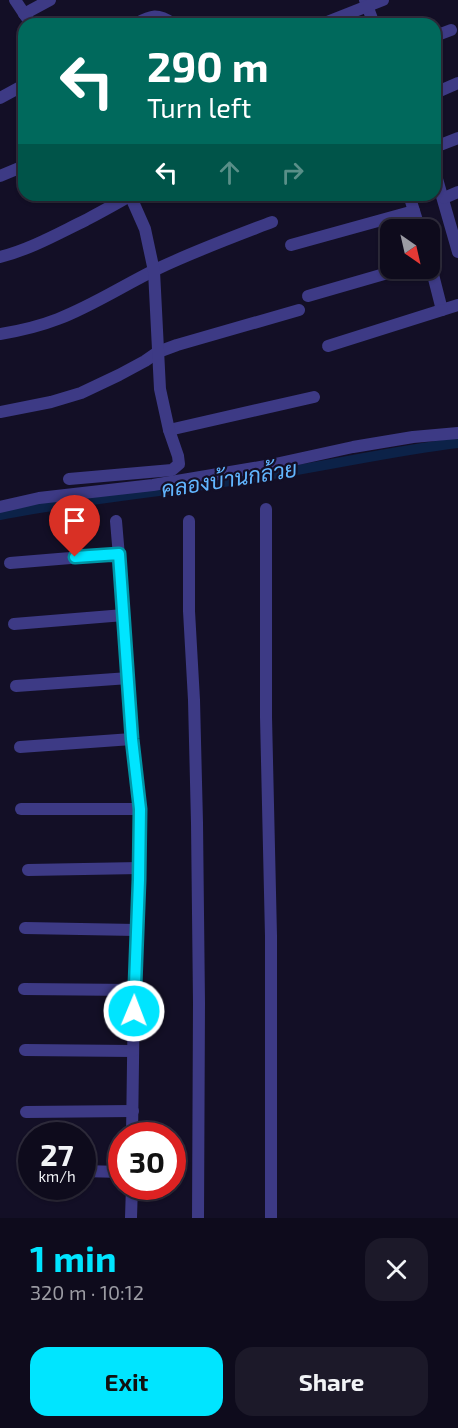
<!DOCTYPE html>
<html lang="en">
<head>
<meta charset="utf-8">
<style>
	:root { --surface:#0e0b1c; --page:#1c1929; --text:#f1f3f6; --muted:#9b9ba3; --line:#2e2b3b; --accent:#00e5ff }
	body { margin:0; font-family:"Exo 2",Sarabun,sans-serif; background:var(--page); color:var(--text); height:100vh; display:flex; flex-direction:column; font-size:22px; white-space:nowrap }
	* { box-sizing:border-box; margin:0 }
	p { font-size:20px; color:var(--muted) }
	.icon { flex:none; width:33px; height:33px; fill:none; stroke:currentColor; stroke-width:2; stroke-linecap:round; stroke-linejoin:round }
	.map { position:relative; height:1218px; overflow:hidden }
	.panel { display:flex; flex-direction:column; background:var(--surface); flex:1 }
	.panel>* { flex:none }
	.top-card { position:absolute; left:18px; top:18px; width:423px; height:183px; border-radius:18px; box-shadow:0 2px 4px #0004,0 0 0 2px var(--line); background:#00695c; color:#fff; overflow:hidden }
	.needle { width:39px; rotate:146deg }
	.buttons { position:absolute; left:380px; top:219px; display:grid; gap:12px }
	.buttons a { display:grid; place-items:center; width:60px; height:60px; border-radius:12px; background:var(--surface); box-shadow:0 2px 4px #0004,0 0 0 2px var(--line); font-size:30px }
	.speed { position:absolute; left:18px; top:1122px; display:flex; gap:12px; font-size:30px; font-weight:700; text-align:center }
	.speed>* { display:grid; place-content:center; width:78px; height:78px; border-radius:50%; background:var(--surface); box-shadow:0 2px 4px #0004,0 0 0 2px var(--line); line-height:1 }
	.speed small { font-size:15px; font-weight:400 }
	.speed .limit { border:9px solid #d22; background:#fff; color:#111 }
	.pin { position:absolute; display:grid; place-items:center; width:51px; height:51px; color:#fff; margin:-62px -26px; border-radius:50% 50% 50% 0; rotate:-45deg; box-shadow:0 0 6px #0007 }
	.pin .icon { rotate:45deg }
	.me { position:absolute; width:66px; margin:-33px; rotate:1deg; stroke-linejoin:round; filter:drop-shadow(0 0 4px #0008) }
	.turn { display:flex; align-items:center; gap:21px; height:126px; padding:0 30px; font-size:27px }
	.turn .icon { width:78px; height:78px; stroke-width:2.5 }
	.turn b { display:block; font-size:42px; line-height:51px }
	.lanes { display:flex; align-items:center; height:57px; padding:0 30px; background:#0003; justify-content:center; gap:30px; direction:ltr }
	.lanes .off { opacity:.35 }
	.round { display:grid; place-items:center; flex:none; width:63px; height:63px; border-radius:18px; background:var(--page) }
	.headline { display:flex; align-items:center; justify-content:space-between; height:102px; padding:0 30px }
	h1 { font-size:36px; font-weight:700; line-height:45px; color:var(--accent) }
	.cta { display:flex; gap:12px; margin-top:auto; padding:12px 30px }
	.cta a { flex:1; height:69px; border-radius:18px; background:var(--accent); color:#111; font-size:24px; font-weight:700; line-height:69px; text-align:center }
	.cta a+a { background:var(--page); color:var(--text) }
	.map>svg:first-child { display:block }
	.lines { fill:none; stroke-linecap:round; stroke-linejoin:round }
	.canal { stroke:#0c2248; stroke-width:10 }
	.minor { stroke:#3d3a85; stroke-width:12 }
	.route-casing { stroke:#0095a6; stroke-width:15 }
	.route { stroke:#00e5ff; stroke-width:10 }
	.labels { text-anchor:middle; stroke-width:4.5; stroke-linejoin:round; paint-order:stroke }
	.water-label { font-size:22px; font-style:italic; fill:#62b6ff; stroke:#130f26 }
</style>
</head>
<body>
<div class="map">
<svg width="458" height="1218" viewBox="0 0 458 1218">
	<rect width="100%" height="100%" fill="#130f26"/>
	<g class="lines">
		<!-- canal -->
		<path class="canal" d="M0 515C86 498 174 491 261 476 327 466 392 451 458 443"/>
		<!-- minor -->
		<g class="minor">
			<polyline points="15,0 31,24"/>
			<polyline points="365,0 374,24"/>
			<polyline points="24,14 50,0"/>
			<path d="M135 24C152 15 157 13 174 24"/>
			<polyline points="322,24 383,0"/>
			<polyline points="435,36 451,30"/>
			<polyline points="435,93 458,83"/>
			<polyline points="0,98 24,85"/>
			<polyline points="435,147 458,138"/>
			<polyline points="435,172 458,252"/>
			<polyline points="0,176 24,166"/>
			<polyline points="275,195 277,195"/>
			<polyline points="409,195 420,230"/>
			<polyline points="444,198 458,192"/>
			<polyline points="291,245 414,211"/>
			<path d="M0 257C31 249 57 234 86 220 101 212 116 204 131 195"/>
			<polyline points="429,259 442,310 458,305"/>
			<polyline points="308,296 405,268"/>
			<path d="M0 334C19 331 40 326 58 319 92 306 124 285 157 269 195 251 233 237 272 222"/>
			<polyline points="328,346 442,310"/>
			<polyline points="0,412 51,402 81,393 119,375 145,361 158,352 177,345 299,310"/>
			<polyline points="169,430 314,397"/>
			<polyline points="69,479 172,470 179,464 178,456 169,430 160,389 154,271 145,229 130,195"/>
			<polyline points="0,507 39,498 153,485 266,466 353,447 413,437 458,433"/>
			<polyline points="266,509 266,717 271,936 271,1218"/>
			<polyline points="116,521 124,615 132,739 140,809 140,868 134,990 132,1136"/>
			<polyline points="189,521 189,611 194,700 197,823 199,1003 198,1218"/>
			<polyline points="10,563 119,554"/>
			<polyline points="14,624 124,615"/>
			<polyline points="16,686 129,678"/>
			<polyline points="20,747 132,739"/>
			<polyline points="21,809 140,809"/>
			<polyline points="28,870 140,868"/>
			<polyline points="25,928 136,930"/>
			<polyline points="24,989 134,990"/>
			<polyline points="25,1050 133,1051"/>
			<polyline points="26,1112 133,1111"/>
			<polyline points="25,1170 32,1171"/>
			<polyline points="82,1171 122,1172"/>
			<polyline points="131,1218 132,1186"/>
		</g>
	</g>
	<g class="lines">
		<!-- route casing -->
		<g class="route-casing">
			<polyline id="route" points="75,557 119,554 132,739 140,809 139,880 134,1011"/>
		</g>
		<!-- route -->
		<use href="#route" class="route"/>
	</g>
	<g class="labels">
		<!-- water labels -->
		<g class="water-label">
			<text transform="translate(229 479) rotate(-9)" y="8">คลองบ้านกล้วย</text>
		</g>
	</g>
</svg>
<div class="buttons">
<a><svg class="needle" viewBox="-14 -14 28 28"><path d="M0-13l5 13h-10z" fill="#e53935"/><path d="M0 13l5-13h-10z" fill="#9b9ba3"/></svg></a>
</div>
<div class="speed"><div>27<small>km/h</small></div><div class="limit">30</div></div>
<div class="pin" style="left:75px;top:557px;background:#d93025"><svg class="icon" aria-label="arrive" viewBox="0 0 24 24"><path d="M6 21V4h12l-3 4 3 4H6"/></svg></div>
<svg class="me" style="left:134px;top:1011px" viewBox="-20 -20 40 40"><circle r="17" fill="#00e5ff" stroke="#fff" stroke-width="3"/><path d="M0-11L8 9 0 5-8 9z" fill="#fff"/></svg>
<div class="top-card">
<div class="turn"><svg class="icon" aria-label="left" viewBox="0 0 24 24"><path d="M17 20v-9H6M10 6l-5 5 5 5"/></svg><div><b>290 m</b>Turn left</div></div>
<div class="lanes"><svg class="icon" aria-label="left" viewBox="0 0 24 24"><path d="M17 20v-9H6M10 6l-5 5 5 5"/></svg><svg class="icon off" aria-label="ahead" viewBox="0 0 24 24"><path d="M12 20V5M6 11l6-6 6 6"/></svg><svg class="icon off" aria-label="right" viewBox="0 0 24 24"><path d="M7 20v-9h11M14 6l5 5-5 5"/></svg></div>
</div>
</div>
<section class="panel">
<div class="headline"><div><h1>1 min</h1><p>320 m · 10:12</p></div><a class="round"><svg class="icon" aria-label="close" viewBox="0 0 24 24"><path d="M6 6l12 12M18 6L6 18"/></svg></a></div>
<div class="cta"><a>Exit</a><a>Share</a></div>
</section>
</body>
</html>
